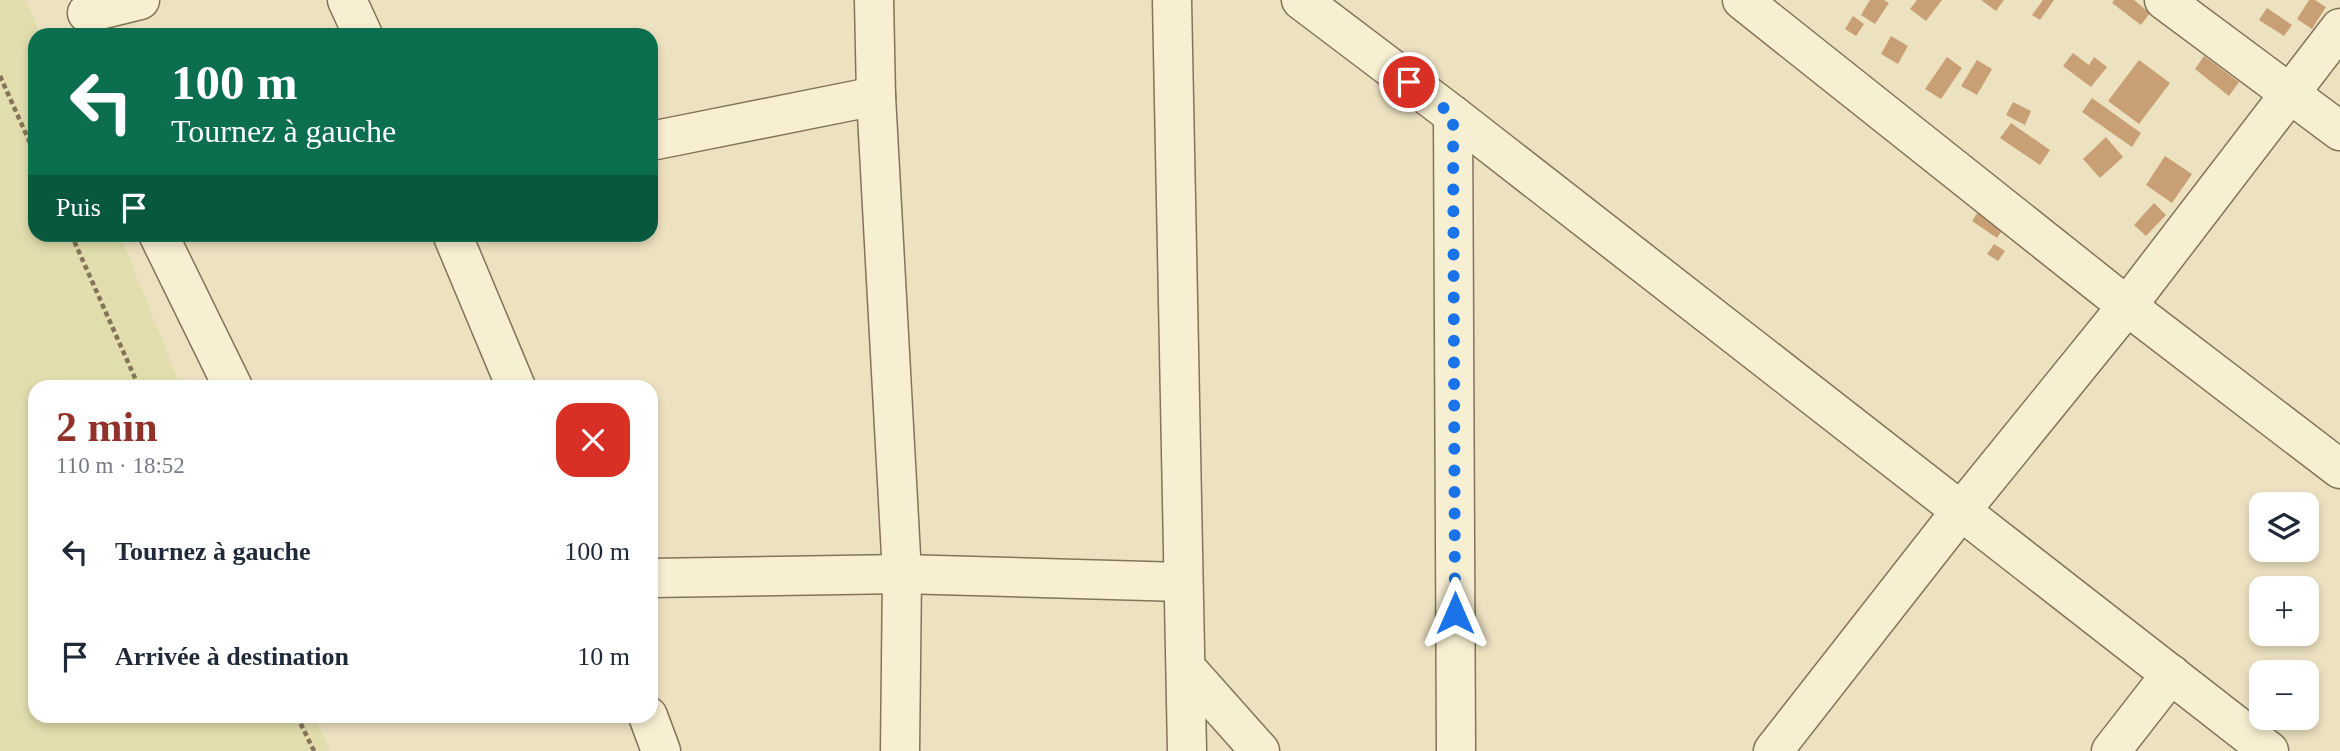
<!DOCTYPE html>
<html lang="fr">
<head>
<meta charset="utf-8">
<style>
	:root { --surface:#fff; --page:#f2f2f3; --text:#1f2937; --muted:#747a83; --accent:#91322a }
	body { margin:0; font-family:"Times New Roman",serif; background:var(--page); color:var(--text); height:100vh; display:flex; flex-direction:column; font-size:26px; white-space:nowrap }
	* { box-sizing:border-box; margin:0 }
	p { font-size:23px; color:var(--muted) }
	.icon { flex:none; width:38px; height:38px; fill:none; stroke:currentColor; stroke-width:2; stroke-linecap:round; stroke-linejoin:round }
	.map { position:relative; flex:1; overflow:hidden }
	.panel { position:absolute; left:28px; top:380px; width:630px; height:343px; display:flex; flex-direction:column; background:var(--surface); border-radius:21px; box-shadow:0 4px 10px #0003 }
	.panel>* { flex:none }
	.top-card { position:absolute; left:28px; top:28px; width:630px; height:214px; border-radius:21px; box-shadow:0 4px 10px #0003; background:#0b6e4f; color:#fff; overflow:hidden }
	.fabs { position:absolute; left:2249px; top:492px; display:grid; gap:14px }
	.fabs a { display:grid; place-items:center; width:70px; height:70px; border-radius:14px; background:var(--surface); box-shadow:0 4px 10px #0003; font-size:35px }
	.pin { position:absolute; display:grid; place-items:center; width:60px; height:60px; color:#fff; margin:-30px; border:4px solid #fff; border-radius:50%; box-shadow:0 2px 7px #0007 }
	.me { position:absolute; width:77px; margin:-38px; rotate:0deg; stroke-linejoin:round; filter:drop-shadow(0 0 5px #0008) }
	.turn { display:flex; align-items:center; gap:24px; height:147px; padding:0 28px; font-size:32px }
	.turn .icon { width:91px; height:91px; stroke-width:2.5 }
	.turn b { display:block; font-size:49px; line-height:60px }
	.then { display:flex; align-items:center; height:66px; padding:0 28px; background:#0003; gap:14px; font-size:26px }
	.round { display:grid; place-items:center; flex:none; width:74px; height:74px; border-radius:21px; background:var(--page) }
	.summary { display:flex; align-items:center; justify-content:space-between; height:119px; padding:0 28px }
	h1 { font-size:42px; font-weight:600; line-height:52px; color:var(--accent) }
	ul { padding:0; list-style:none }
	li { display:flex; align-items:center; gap:21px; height:105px; padding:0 28px }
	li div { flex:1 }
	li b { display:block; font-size:26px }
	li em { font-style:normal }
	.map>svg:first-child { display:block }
	.farmland { fill:#e1ddad }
	.building { fill:#c9a076 }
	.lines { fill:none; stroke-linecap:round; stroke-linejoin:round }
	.minor-casing { stroke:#847358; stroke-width:41 }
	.path { stroke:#847358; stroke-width:4.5; stroke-dasharray:5 3.5; stroke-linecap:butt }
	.minor { stroke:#f7efd2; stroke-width:38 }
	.route { stroke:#1a73e8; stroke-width:12; stroke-dasharray:0 21.6 }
</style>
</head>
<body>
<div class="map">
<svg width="2340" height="751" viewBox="0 0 2340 751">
	<rect width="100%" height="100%" fill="#ece2c0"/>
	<!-- farmland -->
	<polygon class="farmland" points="0,0 26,0 40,35 35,35 35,234 120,235 181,387 35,387 35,716 314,716 330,751 0,751"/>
	<!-- building -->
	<g class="building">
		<polygon points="1870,0 1884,0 1889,3 1875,24 1861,15"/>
		<polygon points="1917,0 1942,0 1926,21 1910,9"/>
		<polygon points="1981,0 2004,0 1996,11"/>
		<polygon points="2043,0 2054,0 2040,20 2032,15"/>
		<polygon points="2114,0 2134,0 2150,13 2141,25 2112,3"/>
		<polygon points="2309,0 2315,0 2326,7 2312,29 2297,19"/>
		<polygon points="2267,8 2292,25 2284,36 2259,20"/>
		<polygon points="1853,16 1864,24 1856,36 1845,29"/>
		<polygon points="1891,36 1908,46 1898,64 1881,54"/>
		<polygon points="2073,53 2089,65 2094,57 2107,67 2091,87 2063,66"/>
		<polygon points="2204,56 2239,82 2229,96 2195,69"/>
		<polygon points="1947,57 1962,68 1941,99 1925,89"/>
		<polygon points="1977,60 1992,69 1977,95 1961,86"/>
		<polygon points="2139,60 2170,83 2139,124 2108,101"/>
		<polygon points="2092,98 2141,133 2132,147 2082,112"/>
		<polygon points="2013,102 2031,111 2025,125 2006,115"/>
		<polygon points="2011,123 2050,150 2040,165 2000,138"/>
		<polygon points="2106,137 2123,157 2100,178 2083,159"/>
		<polygon points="2165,156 2192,174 2172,203 2146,185"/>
		<polygon points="2154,203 2166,215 2146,236 2134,225"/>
		<polygon points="1983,205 2008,222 1997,238 1972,221"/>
		<polygon points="1994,244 2005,251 1998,261 1987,254"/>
	</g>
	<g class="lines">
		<!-- minor casing -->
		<g class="minor-casing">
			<g id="minor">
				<polyline points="347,0 363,35"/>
				<polyline points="874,0 876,96 902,574 900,751"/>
				<polyline points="1172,0 1187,751"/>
				<polyline points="1301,0 1453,115 2269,751"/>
				<polyline points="1742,0 2127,306 2340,469"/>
				<polyline points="2164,0 2340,131"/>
				<polyline points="87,13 140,0"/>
				<polyline points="1453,115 1456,751"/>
				<polyline points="651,141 876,96"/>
				<polyline points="158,234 233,387"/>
				<polyline points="452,234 516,387"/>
				<polyline points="651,578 902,574 1182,582"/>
				<polyline points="1186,668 1260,751"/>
				<polyline points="648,716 661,751"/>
				<polyline points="1773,751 1960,512 2127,306 2340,28"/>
				<polyline points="2111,751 2171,674"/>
			</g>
		</g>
		<!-- path -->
		<g class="path">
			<polyline points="0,76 35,154"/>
			<polyline points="71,234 139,387"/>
			<polyline points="297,716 314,751"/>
		</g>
		<!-- minor -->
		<use href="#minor" class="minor"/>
	</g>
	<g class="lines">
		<!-- route -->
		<polyline class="route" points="1409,82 1453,115 1455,613"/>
	</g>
</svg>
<div class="fabs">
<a><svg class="icon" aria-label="layers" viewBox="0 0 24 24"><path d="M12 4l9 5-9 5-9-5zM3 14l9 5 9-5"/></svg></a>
<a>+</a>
<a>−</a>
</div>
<div class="pin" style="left:1409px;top:82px;background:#d93025"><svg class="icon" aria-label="arrive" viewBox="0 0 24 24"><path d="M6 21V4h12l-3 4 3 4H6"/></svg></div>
<svg class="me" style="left:1455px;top:613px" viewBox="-20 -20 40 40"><path d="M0-17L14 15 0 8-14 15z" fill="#1a73e8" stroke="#fff" stroke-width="4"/></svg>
<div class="top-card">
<div class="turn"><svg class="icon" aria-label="left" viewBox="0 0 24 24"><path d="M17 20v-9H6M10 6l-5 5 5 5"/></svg><div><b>100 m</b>Tournez à gauche</div></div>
<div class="then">Puis<svg class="icon" aria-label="arrive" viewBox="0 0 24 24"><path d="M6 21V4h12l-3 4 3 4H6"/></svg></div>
</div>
<section class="panel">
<div class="summary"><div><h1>2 min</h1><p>110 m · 18:52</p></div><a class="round" style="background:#d93025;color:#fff"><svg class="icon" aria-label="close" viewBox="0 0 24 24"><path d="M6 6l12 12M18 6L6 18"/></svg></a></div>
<ul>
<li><svg class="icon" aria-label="left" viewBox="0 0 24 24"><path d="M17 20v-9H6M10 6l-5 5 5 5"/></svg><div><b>Tournez à gauche</b></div><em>100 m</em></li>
<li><svg class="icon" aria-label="arrive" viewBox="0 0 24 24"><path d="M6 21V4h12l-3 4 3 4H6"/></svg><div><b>Arrivée à destination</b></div><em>10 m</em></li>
</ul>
</section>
</div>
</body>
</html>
